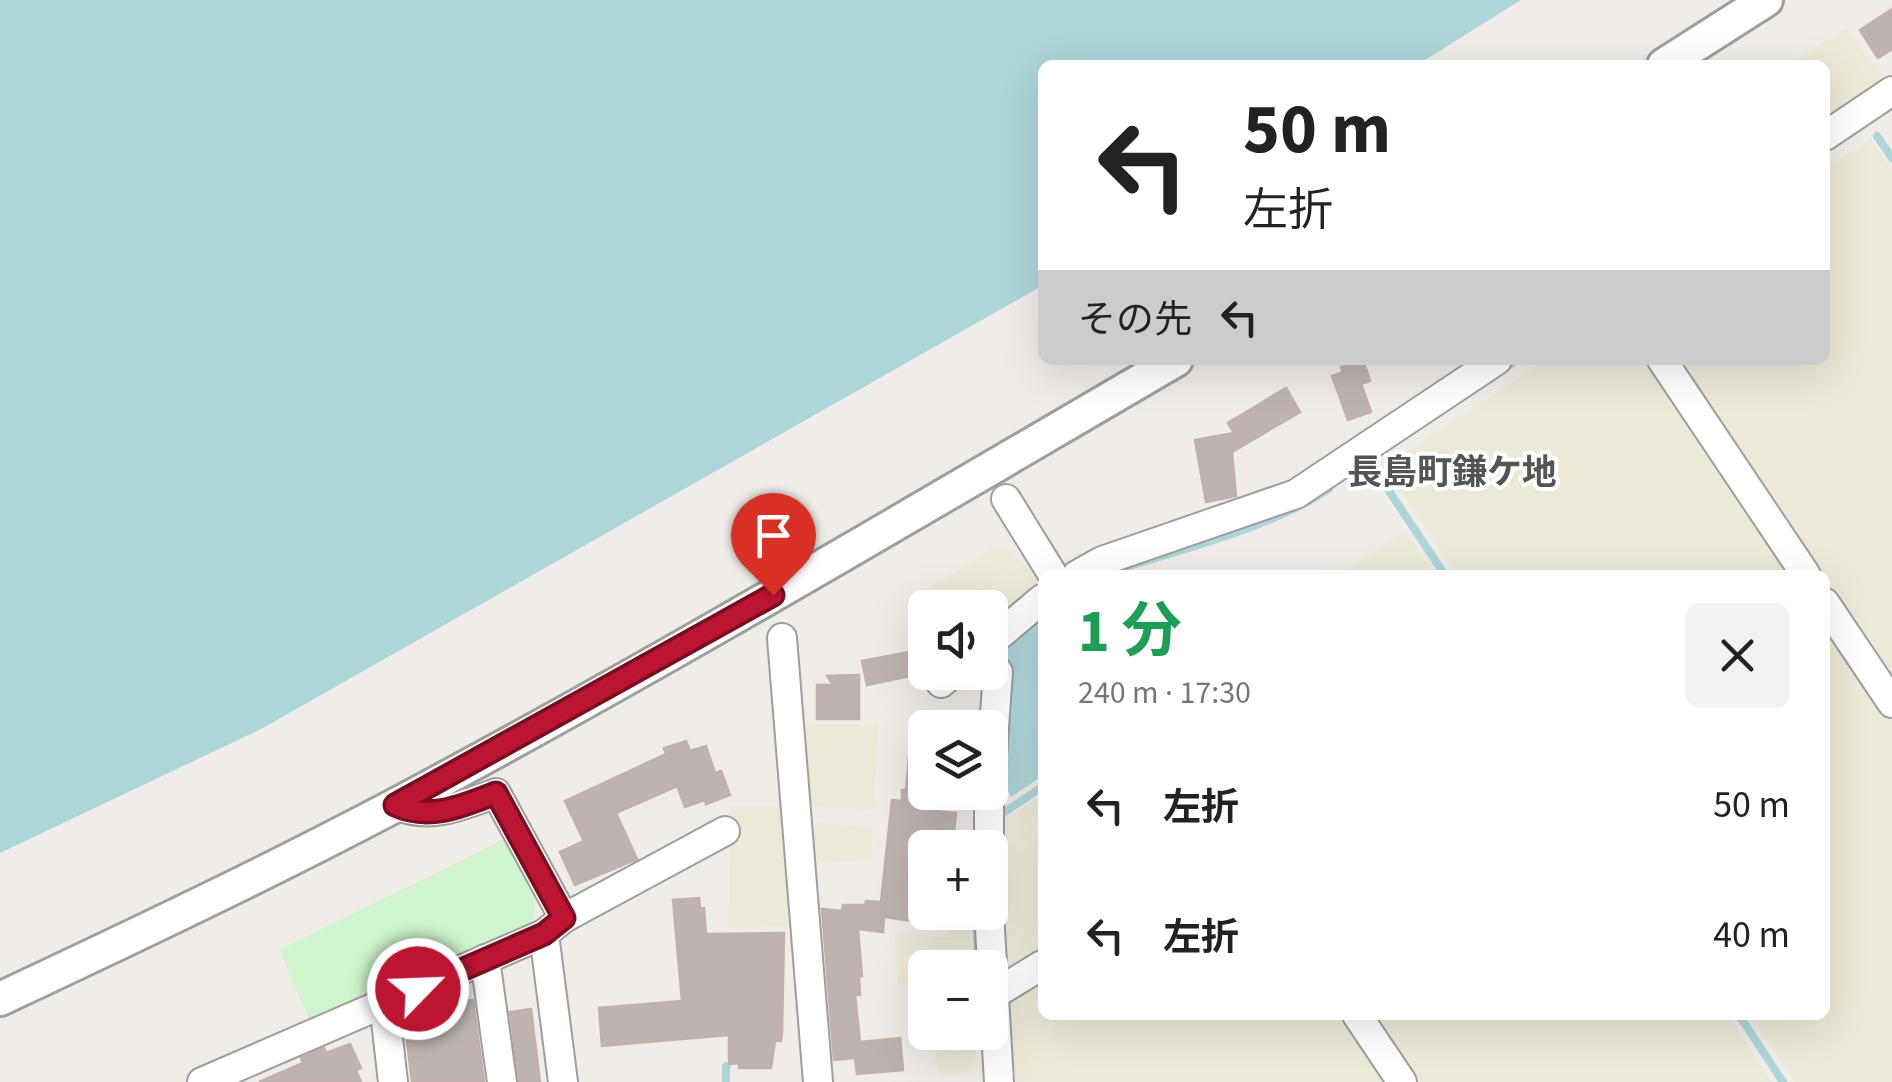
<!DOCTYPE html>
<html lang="ja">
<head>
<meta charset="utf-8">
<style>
	:root { --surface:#fff; --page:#f2f2f2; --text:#222; --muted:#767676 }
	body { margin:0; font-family:"Source Sans 3","Noto Sans JP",sans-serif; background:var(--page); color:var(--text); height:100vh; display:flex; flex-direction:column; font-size:38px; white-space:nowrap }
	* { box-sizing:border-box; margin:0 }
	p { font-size:32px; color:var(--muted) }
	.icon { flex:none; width:55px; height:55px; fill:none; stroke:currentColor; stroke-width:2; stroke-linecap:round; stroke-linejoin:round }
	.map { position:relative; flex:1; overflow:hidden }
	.side { position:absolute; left:1038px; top:570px; width:792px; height:450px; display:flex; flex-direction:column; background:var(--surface); border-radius:15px; box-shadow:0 10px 40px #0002 }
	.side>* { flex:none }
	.hud { position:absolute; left:1038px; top:60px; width:792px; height:305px; border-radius:15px; box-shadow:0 10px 40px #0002; background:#fff; color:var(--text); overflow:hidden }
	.fabs { position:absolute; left:908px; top:590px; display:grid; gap:20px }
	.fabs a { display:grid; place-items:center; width:100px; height:100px; border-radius:15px; background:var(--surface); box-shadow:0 10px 40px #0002; font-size:50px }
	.pin { position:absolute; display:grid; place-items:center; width:85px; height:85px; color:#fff; margin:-102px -42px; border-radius:50% 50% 50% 0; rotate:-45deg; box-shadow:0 0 10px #0007 }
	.pin .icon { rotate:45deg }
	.me { position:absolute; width:110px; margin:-55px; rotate:66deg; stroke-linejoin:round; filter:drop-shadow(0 0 8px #0008) }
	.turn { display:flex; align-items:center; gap:35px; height:210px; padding:0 40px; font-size:45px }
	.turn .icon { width:130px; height:130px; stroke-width:2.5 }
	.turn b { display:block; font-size:70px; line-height:85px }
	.then { display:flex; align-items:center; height:95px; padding:0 40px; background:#0003; gap:20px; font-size:38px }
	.round { display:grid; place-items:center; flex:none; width:105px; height:105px; border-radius:15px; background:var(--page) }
	.headline { display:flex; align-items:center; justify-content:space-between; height:170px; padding:0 40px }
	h1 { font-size:60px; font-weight:700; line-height:75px; color:#1e9e55 }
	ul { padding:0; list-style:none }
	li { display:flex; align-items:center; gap:30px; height:130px; padding:0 40px }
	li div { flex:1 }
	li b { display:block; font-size:38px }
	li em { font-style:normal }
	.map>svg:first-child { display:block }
	.farmland { fill:#ecead6 }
	.park { fill:#cef5cb }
	.water { fill:#add6d9 }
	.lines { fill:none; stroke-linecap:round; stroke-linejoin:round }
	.stream { stroke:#add6d9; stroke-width:8 }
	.building { fill:#bdb4b1; stroke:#c0b1ac; stroke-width:2.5 }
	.minor-casing { stroke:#9e9e9e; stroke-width:32 }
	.tertiary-casing { stroke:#9e9e9e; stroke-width:38 }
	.minor { stroke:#fff; stroke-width:28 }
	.tertiary { stroke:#fff; stroke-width:32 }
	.route-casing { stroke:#7a0e20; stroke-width:25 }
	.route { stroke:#bc1531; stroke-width:18 }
	.labels { text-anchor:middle; stroke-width:8; stroke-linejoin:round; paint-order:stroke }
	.quarter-label { font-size:35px; font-weight:bold; fill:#545454; stroke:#fff }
</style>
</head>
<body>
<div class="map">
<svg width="1892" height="1082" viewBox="0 0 1892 1082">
	<rect width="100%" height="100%" fill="#f0ece8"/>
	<!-- farmland -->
	<g class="farmland">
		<polygon points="1846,28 1886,84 1825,124 1825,65 1790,65"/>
		<polygon points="1871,139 1892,170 1892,687 1825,586 1825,575 1818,575 1675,360 1825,360 1825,170"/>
		<polygon points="1546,360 1651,360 1795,575 1457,575 1385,467"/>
		<polygon points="1405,531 1435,575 1338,575"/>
		<polygon points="995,547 1006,548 1037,576 1037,589 990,629 990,608 925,608 925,612 915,617 906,602"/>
		<polygon points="1825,620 1892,721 1892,1082 1795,1082 1750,1015 1825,1015"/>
		<polygon points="879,724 874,809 815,807 803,802 798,725"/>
		<polygon points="1042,795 1042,957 1002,984 997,824"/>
		<polygon points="731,807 788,807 797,927 729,928"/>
		<polygon points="817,823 872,826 872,860 809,863 806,828"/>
		<polygon points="949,913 970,913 971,967 925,968 925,993 898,985 895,933 947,937"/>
		<polygon points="1042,975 1042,1015 1342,1015 1386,1082 1009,1082 1004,1001"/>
		<polygon points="1375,1015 1728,1015 1772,1082 1420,1082"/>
		<polygon points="932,1033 975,1033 976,1059 965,1073 939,1076"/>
	</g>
	<!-- park -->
	<path class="park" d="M505 839C534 871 536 884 533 926L310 1021 279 950Z"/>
	<!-- water -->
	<g class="water">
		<polygon points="0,0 1521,0 1417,65 1042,65 1042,286 261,729 0,853"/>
		<polygon points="1038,617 1042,622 1042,776 1011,797 1005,785 1010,673 994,653"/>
	</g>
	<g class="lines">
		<!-- stream -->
		<g class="stream">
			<polyline points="1877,136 1892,158"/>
			<polyline points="1501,371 1517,360"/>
			<polyline points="1377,473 1445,575"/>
			<path d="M1114 571C1181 549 1271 528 1329 489"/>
			<polyline points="997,817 1042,787"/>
			<polyline points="976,912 978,968"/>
			<polyline points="1739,1015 1783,1082"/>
			<polyline points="726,1082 726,1066"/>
		</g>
	</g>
	<!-- building -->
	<g class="building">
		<polygon points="1892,9 1892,49 1878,58 1860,30"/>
		<polygon points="1363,360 1370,381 1361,384 1371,412 1348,420 1332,376 1343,372 1341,367"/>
		<polygon points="1286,388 1300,412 1232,452 1236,496 1206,502 1195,440 1234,433 1228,423"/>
		<polygon points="915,651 920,674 867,685 862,661"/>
		<polygon points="859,675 859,719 817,719 817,685 833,685 827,676"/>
		<polygon points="911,733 925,733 925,810 956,813 954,831 931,828 929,848 925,848 921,922 884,917 883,932 858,929 862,976 859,976 860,995 855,995 860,1042 900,1038 903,1070 857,1074 855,1058 834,1060 822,909 842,911 843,905 865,905 866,901 881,902 892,800 902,801 902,790 906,790"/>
		<polygon points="686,741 690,751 706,746 715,773 721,771 730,795 706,804 705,800 685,807 677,786 616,813 637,859 575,885 560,852 584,841 565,801 666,754 664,748"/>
		<polygon points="699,898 700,909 704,908 706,934 784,933 782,1033 781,1041 775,1041 771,1068 739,1068 739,1063 729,1064 729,1035 602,1046 599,1008 682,1001 673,900"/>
		<polygon points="467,997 467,1001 473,1000 484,1082 412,1082 407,1041 442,1036 437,1000"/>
		<polygon points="531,1009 540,1082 519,1082 510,1012"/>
		<polygon points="350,1044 361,1068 356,1070 361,1082 259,1082 303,1063 301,1058 324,1048 326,1053"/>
	</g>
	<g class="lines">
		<!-- minor casing -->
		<g class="minor-casing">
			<g id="minor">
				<polyline points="1825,136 1892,91"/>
				<polyline points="1662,360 1806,575"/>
				<polyline points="1006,499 1053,575"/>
				<polyline points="1077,575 1102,561 1296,494 1497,360"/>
				<polyline points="1825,603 1892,703"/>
				<polyline points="782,638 818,1082"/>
				<polyline points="990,643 1042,599"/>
				<polyline points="990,661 998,672 990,783"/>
				<polyline points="941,683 954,672"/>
				<polyline points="989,848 989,792"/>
				<polyline points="989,912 999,1082"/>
				<polyline points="564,918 725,831"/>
				<polyline points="544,934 563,1082"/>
				<polyline points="485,959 502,1082"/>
				<polyline points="993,995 1042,965"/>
				<polyline points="384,1003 393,1082"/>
				<polyline points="1357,1015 1402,1082"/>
				<path d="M202 1082 544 934 564 918 496 793C462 806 430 820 395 805"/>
			</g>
		</g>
		<!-- tertiary casing -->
		<g class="tertiary-casing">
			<g id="tertiary">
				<polyline points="1664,65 1766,0"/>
				<path d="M0 999C132 937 265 874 394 806 659 665 917 511 1176 360"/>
			</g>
		</g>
		<!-- minor -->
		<use href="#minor" class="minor"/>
		<!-- tertiary -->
		<use href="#tertiary" class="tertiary"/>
	</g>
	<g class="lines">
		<!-- route casing -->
		<g class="route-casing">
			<path id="route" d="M418 989 544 934 564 918 496 793C463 806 429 821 395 805L773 595"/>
		</g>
		<!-- route -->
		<use href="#route" class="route"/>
	</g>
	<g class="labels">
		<!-- quarter labels -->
		<g class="quarter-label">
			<text x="1452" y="484">長島町鎌ケ地</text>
		</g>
	</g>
</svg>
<div class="fabs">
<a><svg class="icon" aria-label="sound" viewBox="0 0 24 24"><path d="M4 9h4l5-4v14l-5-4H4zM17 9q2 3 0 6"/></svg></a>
<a><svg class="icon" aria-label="layers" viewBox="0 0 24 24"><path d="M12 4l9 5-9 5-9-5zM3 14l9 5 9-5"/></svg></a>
<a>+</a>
<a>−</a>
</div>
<div class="pin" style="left:773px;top:595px;background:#d93025"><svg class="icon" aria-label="arrive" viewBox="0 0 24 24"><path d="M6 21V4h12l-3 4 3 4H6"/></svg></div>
<svg class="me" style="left:418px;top:989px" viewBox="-20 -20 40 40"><circle r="17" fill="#bc1531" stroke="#fff" stroke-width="3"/><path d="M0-11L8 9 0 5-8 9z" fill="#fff"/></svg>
<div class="hud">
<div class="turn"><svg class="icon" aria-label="left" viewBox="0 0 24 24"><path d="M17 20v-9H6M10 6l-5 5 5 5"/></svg><div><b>50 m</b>左折</div></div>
<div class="then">その先<svg class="icon" aria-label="left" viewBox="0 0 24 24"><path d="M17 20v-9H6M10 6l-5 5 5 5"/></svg></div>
</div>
<section class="side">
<div class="headline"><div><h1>1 分</h1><p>240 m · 17:30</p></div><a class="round"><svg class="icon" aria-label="close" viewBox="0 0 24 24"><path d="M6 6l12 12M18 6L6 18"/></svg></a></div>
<ul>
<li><svg class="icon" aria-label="left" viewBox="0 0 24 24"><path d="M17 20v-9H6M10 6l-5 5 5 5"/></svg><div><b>左折</b></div><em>50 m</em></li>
<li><svg class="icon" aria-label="left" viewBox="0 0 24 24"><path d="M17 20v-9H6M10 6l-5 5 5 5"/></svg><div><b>左折</b></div><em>40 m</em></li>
</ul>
</section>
</div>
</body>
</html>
